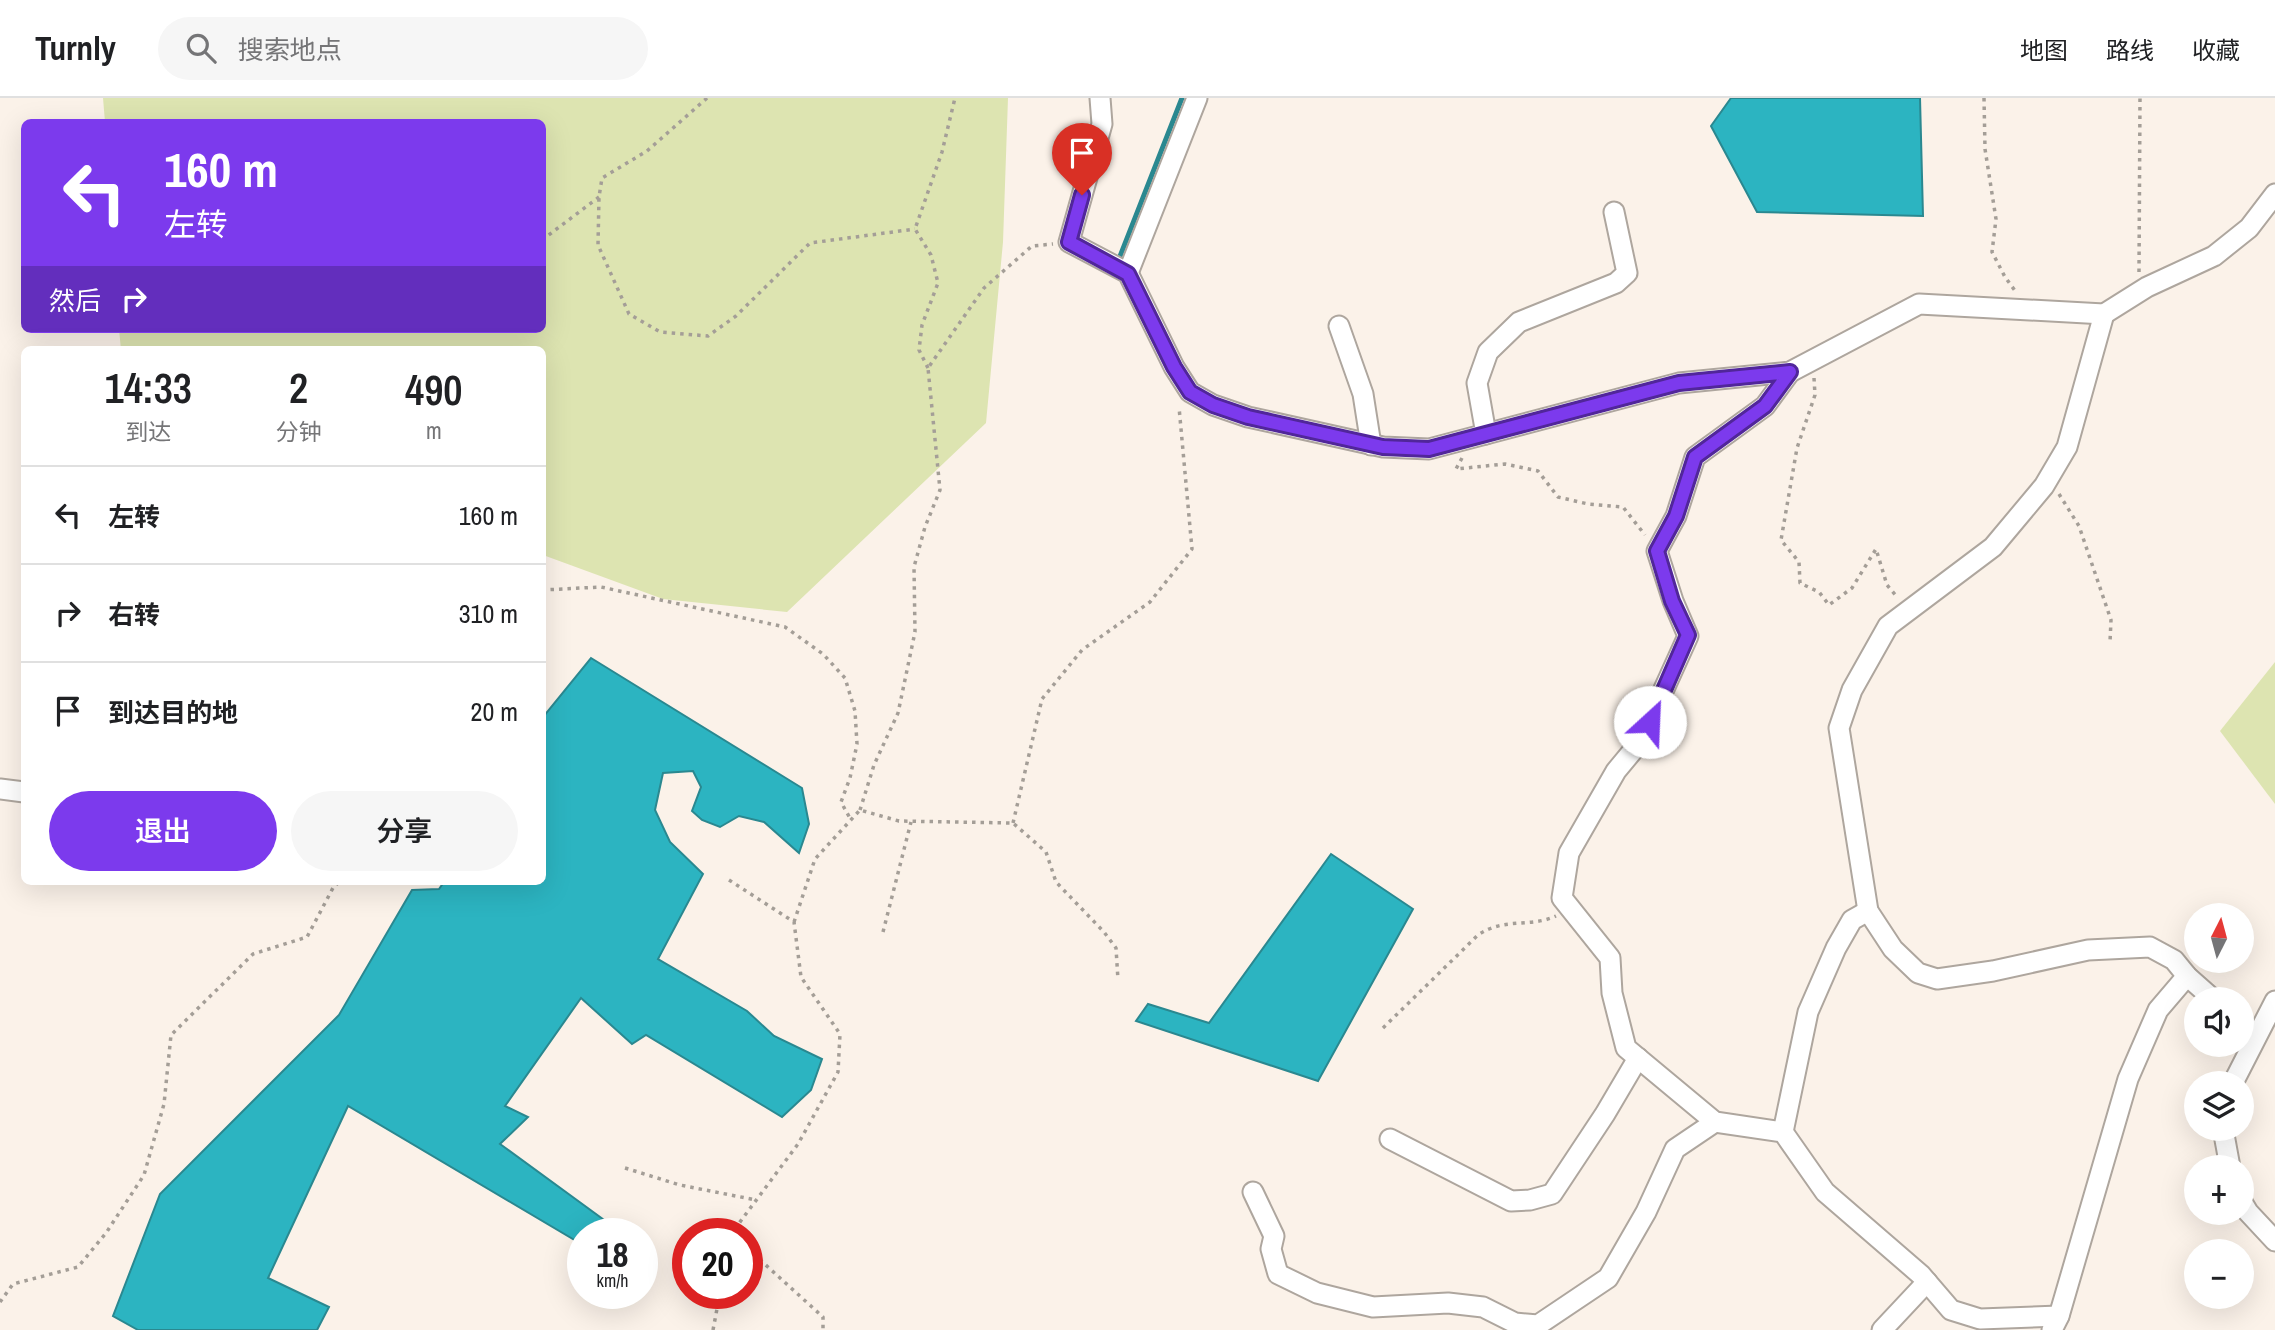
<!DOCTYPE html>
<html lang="zh">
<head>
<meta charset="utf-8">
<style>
	:root { --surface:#fff; --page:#f6f6f6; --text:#202124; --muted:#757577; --line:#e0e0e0; --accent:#7c3aed }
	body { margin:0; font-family:"Archivo Narrow","Noto Sans SC",sans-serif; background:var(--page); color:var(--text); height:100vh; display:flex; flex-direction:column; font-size:26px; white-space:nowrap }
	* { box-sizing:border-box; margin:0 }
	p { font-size:23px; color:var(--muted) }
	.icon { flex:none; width:38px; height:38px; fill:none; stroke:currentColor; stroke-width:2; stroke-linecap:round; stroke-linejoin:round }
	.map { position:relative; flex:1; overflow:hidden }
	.drawer { position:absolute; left:21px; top:248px; width:525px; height:539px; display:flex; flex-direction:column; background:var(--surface); border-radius:10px; box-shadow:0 7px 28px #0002 }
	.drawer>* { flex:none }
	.top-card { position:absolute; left:21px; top:21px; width:525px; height:214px; border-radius:10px; box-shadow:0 7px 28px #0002; background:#7c3aed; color:#fff; overflow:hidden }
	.needle { width:46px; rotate:6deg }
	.tools { position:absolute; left:2184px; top:805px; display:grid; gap:14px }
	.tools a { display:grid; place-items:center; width:70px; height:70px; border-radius:50%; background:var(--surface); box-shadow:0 7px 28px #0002; font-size:35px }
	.speed { position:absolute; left:567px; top:1120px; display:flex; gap:14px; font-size:35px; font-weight:700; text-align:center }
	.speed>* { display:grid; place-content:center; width:91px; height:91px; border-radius:50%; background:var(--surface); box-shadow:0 7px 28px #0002; line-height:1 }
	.speed small { font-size:18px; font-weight:400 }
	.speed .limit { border:10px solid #d22; background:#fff; color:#111 }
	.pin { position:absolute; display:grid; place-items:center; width:60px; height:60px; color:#fff; margin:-72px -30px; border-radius:50% 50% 50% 0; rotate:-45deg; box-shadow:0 0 7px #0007 }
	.pin .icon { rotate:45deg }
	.me { position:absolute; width:77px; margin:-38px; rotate:25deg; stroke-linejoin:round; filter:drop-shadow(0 0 5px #0008) }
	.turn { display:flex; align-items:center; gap:24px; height:147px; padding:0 28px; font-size:32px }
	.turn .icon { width:91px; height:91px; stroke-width:2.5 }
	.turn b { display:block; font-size:49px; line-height:60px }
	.then { display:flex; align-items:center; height:66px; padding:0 28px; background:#0003; gap:14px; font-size:26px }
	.eta { display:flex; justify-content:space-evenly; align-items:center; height:119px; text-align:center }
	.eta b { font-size:42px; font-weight:600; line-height:49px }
	.primary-button { display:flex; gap:14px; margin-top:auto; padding:14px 28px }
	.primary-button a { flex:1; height:80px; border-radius:42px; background:var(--accent); color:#fff; font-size:28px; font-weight:600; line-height:80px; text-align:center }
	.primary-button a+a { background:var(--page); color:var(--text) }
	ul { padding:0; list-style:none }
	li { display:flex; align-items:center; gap:21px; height:98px; padding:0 28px; border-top:2px solid var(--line) }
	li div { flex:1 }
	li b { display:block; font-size:26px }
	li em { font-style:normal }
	header { display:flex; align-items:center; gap:42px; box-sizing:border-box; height:98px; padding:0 35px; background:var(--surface); border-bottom:2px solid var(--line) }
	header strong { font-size:33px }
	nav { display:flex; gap:38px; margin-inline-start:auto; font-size:24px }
	.search { width:490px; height:63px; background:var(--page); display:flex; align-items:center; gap:18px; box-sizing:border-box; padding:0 24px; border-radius:38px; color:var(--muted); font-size:26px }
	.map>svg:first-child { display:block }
	.green { fill:#dde4b1 }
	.water { fill:#2cb4c1; stroke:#2a8890; stroke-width:2 }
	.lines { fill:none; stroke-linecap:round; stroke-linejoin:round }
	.stream { stroke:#2a8890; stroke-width:5 }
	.minor-casing { stroke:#aea69e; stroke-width:23 }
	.path { stroke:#a49e97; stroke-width:3.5; stroke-dasharray:3.5 5; stroke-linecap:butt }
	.minor { stroke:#fff; stroke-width:19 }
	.route-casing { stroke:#51269a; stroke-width:18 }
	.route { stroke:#7c3aed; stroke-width:12 }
</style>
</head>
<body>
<header>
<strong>Turnly</strong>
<div class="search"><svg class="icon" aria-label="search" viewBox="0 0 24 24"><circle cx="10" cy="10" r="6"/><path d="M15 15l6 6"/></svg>搜索地点</div>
<nav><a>地图</a><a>路线</a><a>收藏</a></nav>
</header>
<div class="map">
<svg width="2275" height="1232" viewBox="0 0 2275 1232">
	<rect width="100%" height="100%" fill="#fbf2e9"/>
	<!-- green -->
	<g class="green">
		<polygon points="103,0 1008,0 1003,144 986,325 787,514 663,501 543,457 542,252 121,252 119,231 542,231 542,24 105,24"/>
		<polygon points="2275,564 2275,706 2220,633"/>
	</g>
	<!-- water -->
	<g class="water">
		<polygon points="1731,0 1920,0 1923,118 1757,114 1711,28"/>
		<polygon points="591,560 802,690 809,726 799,755 764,724 739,718 720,729 702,722 692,713 701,689 693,673 663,675 655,712 670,744 703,776 658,861 747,913 774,938 822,961 811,992 782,1019 646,937 632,946 581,900 505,1008 528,1019 500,1046 611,1127 606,1136 583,1136 583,1147 348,1008 268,1180 329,1209 317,1232 138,1232 113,1218 160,1096 339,917 412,792 439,791 444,784 542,784 543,619"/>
		<polygon points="1331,756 1413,811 1318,983 1136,923 1148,906 1209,925"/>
	</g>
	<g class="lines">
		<!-- stream -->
		<polyline class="stream" points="1117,166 1182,0"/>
		<!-- minor casing -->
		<g class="minor-casing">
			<g id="minor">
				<polyline points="1100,0 1102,26 1069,144 1128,175 1174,269 1190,294 1213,307 1248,319 1383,349 1429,351 1679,285 1790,274 1919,206 2104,216 2147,189 2214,158 2249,130 2275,96"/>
				<polyline points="1128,175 1197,0"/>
				<polyline points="2104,216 2067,349 2044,388 1993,449 1888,528 1852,592 1839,630 1868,813 1893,851 1918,875 1937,881 1993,873 2088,852 2150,849 2174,862 2187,878 2213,901"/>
				<polyline points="1339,228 1363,296 1371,347"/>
				<polyline points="1790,274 1765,308 1695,359 1676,418 1657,453 1673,503 1688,538 1640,644 1616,673 1569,755 1562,800 1610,860 1612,895 1626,950 1715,1024 1783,1034 1825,1094 1921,1177 1951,1212 1980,1221 2059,1218"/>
				<polyline points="1486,336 1477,285 1488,254 1519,224 1616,185 1627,175 1614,114"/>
				<polyline points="0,691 24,694"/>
				<polyline points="2233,985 2275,903"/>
				<polyline points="2223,1031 2230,1069"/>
				<polyline points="1783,1034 1808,914 1836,850 1852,822 1868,813"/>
				<polyline points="1390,1041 1511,1103 1530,1102 1552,1096 1605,1016 1638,960"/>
				<polyline points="1253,1094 1274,1138 1271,1151 1278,1176 1317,1195 1373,1209 1448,1205 1483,1209 1515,1225 1538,1227 1608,1180 1646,1114 1675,1051 1715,1024"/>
				<polyline points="2242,1104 2248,1114 2275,1143"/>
				<polyline points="1882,1232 1927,1184"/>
				<polyline points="2052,1232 2059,1218 2128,981 2158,912 2187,878"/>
			</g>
		</g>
		<!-- path -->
		<g class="path">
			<polyline points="707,0 647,53 602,80 599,99 598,147 629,216 660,234 708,238 736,218 810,145 915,131"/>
			<polyline points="1984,0 1985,51 1996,121 1992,154 2005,179 2016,194"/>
			<polyline points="542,142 599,99"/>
			<polyline points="2139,174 2140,0"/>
			<polyline points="928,270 919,252 922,227 938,185 931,157 915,131 942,54 955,0"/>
			<polyline points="1814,280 1815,297 1797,350 1781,442 1799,464 1800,485 1819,494 1829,507 1852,490 1876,451 1887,487 1898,500"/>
			<polyline points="1462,360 1456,371 1505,366 1538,373 1558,399 1588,406 1623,409 1645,437"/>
			<polyline points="2059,396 2079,428 2111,522 2110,544"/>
			<polyline points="542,492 601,489 785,529 823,556 845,580 855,613 857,646 850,680 841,704 851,722"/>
			<polyline points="860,712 874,667 898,615 915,534 914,469 925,429 940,392 928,270 984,190 1032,148 1053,146"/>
			<polyline points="1013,725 1042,601 1082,552 1150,504 1192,451 1179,309"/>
			<polyline points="729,782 794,824 801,879 840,936 838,974 798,1046 731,1136"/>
			<polyline points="794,824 815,761 860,712 899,723 1013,725 1046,754 1056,784 1104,834 1116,850 1118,882"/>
			<polyline points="883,834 911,724"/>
			<path d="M1383 930 1478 837C1504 819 1530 830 1556 818"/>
			<polyline points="625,1070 680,1087 756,1102"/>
			<polyline points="747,1150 823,1219 823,1232"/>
			<polyline points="0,1204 13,1186 78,1169 106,1135 144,1077 164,1006 171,937 253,856 307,839 334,788 340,784"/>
			<polyline points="713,1232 720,1195"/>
		</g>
		<!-- minor -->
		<use href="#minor" class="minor"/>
	</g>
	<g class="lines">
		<!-- route casing -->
		<g class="route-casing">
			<polyline id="route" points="1082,97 1069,144 1128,176 1174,269 1190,294 1213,307 1248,319 1383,349 1429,351 1679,285 1790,274 1765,308 1695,359 1676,418 1657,453 1672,503 1688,537 1650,624"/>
		</g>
		<!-- route -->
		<use href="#route" class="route"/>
	</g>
</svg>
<div class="tools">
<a><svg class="needle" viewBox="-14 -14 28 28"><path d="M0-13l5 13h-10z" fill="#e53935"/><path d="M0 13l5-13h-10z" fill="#757577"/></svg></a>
<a><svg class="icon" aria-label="sound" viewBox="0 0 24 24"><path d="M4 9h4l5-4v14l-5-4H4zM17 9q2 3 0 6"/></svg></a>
<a><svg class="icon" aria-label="layers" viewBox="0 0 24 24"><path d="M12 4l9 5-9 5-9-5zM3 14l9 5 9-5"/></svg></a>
<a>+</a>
<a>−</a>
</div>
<div class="speed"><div>18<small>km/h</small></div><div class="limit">20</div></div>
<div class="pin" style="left:1082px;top:97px;background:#d93025"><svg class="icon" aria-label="arrive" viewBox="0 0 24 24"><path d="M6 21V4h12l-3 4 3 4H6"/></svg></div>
<svg class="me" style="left:1650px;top:624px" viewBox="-20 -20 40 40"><circle r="19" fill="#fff"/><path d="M0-13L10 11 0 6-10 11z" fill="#7c3aed"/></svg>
<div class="top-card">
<div class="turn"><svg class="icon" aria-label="left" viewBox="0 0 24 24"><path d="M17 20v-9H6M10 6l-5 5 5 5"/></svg><div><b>160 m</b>左转</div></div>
<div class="then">然后<svg class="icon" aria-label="right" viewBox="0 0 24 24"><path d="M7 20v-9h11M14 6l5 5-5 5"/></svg></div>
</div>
<section class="drawer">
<div class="eta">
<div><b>14:33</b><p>到达</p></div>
<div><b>2</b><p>分钟</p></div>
<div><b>490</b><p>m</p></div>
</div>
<ul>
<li><svg class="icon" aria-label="left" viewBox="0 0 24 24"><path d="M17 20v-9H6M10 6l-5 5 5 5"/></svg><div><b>左转</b></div><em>160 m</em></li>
<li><svg class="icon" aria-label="right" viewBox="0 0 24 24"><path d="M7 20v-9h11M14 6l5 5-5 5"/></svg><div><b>右转</b></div><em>310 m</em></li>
<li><svg class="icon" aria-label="arrive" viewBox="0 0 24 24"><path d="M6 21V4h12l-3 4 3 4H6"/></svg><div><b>到达目的地</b></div><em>20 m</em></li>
</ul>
<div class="primary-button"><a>退出</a><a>分享</a></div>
</section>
</div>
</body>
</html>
